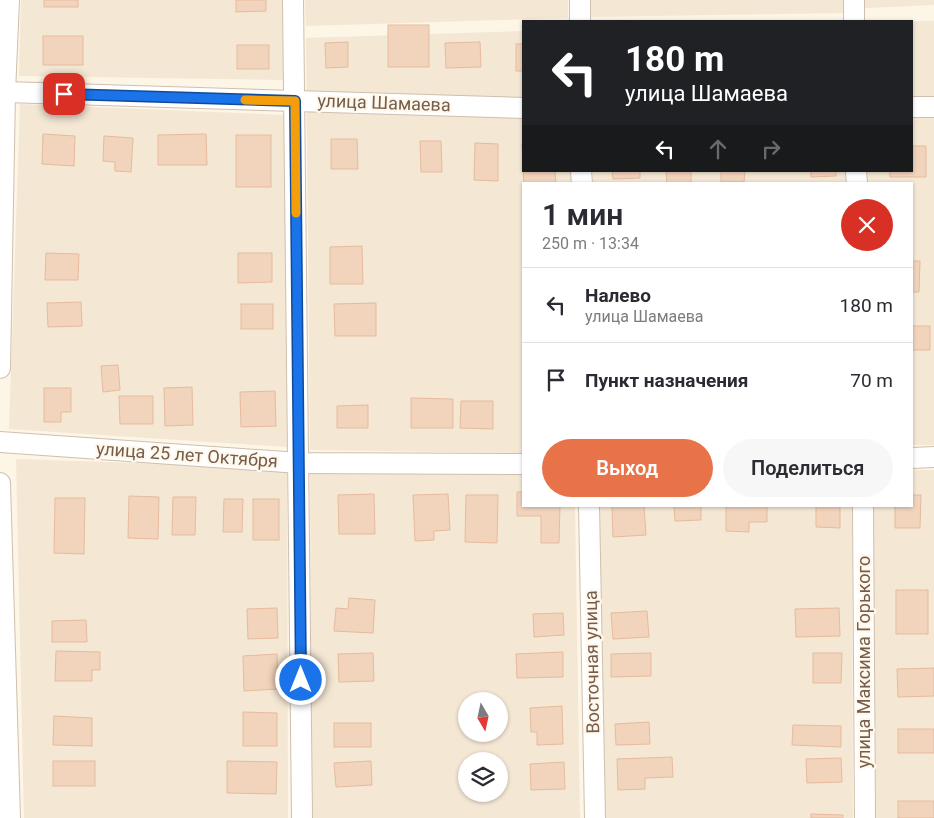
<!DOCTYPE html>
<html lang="ru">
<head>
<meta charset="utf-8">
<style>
	:root { --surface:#fff; --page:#f7f7f7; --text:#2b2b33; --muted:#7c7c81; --line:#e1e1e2; --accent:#e87349 }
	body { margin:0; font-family:Roboto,sans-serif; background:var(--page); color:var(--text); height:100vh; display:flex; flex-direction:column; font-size:19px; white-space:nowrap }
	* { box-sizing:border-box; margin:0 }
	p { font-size:16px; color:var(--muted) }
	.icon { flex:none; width:28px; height:28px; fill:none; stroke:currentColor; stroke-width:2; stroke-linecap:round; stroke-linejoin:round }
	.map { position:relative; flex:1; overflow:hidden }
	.sheet { position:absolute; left:522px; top:182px; width:391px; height:325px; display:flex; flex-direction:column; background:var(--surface); border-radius:0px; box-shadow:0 1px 4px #0004 }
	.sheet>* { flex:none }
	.hud { position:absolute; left:522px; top:20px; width:391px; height:152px; border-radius:0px; box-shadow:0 1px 4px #0004; background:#202124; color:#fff; overflow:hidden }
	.needle { width:32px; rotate:171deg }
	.fabs { position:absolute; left:458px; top:692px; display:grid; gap:10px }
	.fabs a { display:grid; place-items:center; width:50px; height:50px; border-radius:50%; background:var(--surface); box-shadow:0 1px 4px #0004; font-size:25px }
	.pin { position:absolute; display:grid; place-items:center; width:42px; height:42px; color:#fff; margin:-21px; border-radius:10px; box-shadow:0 2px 8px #0006 }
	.me { position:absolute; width:55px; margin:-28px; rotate:0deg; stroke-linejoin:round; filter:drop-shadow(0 0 4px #0008) }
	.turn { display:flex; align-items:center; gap:18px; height:105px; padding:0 20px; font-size:22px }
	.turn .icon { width:65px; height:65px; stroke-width:2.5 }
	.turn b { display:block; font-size:35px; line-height:42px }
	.lanes { display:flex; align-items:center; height:48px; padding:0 20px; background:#0003; justify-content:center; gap:25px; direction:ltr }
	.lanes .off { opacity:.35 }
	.round { display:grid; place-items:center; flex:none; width:52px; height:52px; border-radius:26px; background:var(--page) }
	.overview { display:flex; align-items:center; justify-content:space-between; height:85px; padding:0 20px }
	h1 { font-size:30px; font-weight:600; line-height:38px }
	.cta { display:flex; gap:10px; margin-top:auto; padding:10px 20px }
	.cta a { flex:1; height:58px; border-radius:30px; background:var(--accent); color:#fff; font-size:20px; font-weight:600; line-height:58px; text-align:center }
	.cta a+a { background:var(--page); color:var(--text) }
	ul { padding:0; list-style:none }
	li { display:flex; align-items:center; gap:15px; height:75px; padding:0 20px; border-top:1px solid var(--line) }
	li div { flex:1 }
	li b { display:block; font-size:19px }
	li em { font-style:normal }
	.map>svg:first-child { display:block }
	.residential { fill:#f4e7d4; fill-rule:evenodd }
	.building { fill:#f2d4bd; stroke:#e5bb9d }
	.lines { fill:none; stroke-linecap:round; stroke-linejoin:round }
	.street-casing { stroke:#d0bfae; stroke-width:22 }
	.street { stroke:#fff; stroke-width:20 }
	.route-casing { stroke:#114b97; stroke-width:12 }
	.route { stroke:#1a73e8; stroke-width:9 }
	.slow { stroke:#f59e0b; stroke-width:9 }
	.labels { text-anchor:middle; stroke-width:4.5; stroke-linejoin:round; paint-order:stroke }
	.street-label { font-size:18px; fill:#765c4a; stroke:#fff8ec }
</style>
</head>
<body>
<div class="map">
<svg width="934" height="818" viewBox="0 0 934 818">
	<rect width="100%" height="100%" fill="#fdf5e6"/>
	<!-- residential -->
	<g class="residential">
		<polygon points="21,0 282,0 284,80 19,76"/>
		<polygon points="305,0 568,0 568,18 306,26"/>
		<polygon points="589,0 845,0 845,13 589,17"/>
		<polygon points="865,0 934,0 934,5 865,8"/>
		<polygon points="901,21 934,21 934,445 913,445 912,184 865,184 865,171 912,171 912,21"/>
		<polygon points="524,31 524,171 573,171 573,184 524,184 524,453 310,450 306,38"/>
		<polygon points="20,104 285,115 287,447 9,429"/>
		<polygon points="592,171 850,171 850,184 593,184"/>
		<polygon points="16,459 287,468 288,818 24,818"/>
		<polygon points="913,470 934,470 934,818 875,818 871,506 912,506"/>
		<path d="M310 473H524V506H575L580 818H312ZM466 701H499V734H466ZM466 761H499V794H466Z"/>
		<polygon points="599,506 852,506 853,818 605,818"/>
	</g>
	<!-- building -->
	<g class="building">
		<rect x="44" y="0" width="34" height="7"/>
		<polygon points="236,0 266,0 266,11 236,12"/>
		<rect x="388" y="25" width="41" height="42"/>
		<rect x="43" y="36" width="40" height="29"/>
		<polygon points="348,42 348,67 326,68 325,43"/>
		<polygon points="480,42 481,67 446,68 445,43"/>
		<rect x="516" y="44" width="8" height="27"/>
		<rect x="237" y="45" width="32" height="24"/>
		<polygon points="43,134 75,136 74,166 42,164"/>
		<polygon points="206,134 207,165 158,165 158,135"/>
		<rect x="236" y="135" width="35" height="52"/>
		<polygon points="104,136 133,138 131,172 115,171 115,162 103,161"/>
		<polygon points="331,139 357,139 358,169 331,169"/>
		<polygon points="420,141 441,141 442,172 421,172"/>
		<polygon points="475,143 498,144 498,181 474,180"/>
		<polygon points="522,144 524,144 524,171 555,171 556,184 524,184 524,188"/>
		<polygon points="912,146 926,146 926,177 890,177 890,171 912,171"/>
		<polygon points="612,171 640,171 640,178 613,179"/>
		<polygon points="666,171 691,171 691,184 667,184"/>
		<polygon points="721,171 745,171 744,182 721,182"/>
		<polygon points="811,171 836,171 836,176 811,177"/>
		<polygon points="362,246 363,284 330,284 330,247"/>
		<polygon points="46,253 79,254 78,280 45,280"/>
		<polygon points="238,253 272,253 272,282 238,283"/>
		<polygon points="912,261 920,261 919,292 912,292"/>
		<polygon points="81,302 82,326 48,327 47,303"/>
		<polygon points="376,303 376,336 335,336 334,304"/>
		<rect x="241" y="304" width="32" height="25"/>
		<rect x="912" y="326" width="18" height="24"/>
		<polygon points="118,365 120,390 103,392 101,366"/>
		<polygon points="192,387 193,425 165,426 164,388"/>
		<polygon points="44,388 71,388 71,412 61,412 61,422 44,422"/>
		<polygon points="275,391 276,426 241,427 240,392"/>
		<polygon points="119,396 153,396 153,424 120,424"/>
		<polygon points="411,398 453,399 453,428 411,428"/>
		<polygon points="461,401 493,401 493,429 460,428"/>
		<polygon points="368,405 368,428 337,428 337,406"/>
		<polygon points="517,492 524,492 524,506 560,506 559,543 541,543 541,516 517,516"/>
		<polygon points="374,494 375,534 339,534 338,495"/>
		<polygon points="448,494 450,530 434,531 434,540 415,541 413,495"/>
		<polygon points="466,495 498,495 497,543 465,542"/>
		<polygon points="912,495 921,495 920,528 895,528 895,506 912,506"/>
		<polygon points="129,496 159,497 158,539 128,538"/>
		<polygon points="173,497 196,497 195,535 172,535"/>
		<polygon points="55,498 85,498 84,554 54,553"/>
		<polygon points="224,499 243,499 242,532 223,532"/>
		<rect x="253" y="499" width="26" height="41"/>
		<polygon points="612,506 644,506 646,535 613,537"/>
		<polygon points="674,506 701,506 701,520 675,521"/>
		<polygon points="726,506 767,506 767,522 749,522 749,532 726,531"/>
		<polygon points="816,506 840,506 840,528 816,527"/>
		<rect x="896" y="590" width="32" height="44"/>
		<polygon points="349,598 375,600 373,633 334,631 336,608 348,609"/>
		<polygon points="277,608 278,638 248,639 247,609"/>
		<polygon points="839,608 840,636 796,637 795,609"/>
		<polygon points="647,611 649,637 613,639 611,613"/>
		<polygon points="563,613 564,635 534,637 533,614"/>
		<polygon points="86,620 87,642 52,642 52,621"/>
		<polygon points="56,651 100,652 100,670 92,670 92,681 55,681"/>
		<polygon points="563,652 563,677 517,678 516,654"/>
		<polygon points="373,653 374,681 339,682 338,654"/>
		<polygon points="651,653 651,676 611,677 611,654"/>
		<polygon points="813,653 842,653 841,683 813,683"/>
		<polygon points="277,654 278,689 244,691 243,656"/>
		<polygon points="934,668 934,696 898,697 897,669"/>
		<polygon points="562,706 563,744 537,745 537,732 531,732 530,708"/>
		<polygon points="243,712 277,713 277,746 243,746"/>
		<polygon points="54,716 92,718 92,746 53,745"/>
		<polygon points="649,722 650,744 616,745 615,724"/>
		<rect x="334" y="723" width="37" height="24"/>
		<polygon points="793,725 841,726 841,747 792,745"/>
		<rect x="898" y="729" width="36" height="24"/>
		<polygon points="672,757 673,777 645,778 645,789 618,790 617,759"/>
		<polygon points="841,758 842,782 807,783 806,759"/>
		<rect x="53" y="761" width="42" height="25"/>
		<polygon points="227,761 277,762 276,794 227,793"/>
		<polygon points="371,761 372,785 336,787 334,763"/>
		<polygon points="564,762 565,789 531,790 530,764"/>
		<rect x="898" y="801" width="36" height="17"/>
		<polygon points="811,814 843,815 843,818 811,818"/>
	</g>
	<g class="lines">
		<!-- street casing -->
		<g class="street-casing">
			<g id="street">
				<polyline points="293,0 302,818"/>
				<polyline points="580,0 580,21"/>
				<polyline points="854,0 854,21"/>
				<polyline points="5,92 524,108"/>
				<polyline points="912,107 934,107"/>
				<polyline points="581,171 582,184"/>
				<polyline points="856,171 857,184"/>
				<polyline points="0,368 5,92 9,0"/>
				<polyline points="0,442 299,463 524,464"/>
				<polyline points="912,458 934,457"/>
				<polyline points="0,483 10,818"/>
				<polyline points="589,506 595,818"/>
				<polyline points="863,506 865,818"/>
			</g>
		</g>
		<!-- street -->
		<use href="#street" class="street"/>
	</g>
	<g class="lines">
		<!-- route casing -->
		<g class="route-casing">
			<polyline id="route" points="64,94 295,101 301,680"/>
		</g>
		<!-- route -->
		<use href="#route" class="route"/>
		<!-- slow -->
		<polyline class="slow" points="245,100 295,101 296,213"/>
	</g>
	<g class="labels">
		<!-- street labels -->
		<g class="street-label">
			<text transform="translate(384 103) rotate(2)" y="6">улица Шамаева</text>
			<text transform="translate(187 455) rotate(4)" y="6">улица 25 лет Октября</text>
			<text transform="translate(592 662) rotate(-91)" y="6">Восточная улица</text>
			<text transform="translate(864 662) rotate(-90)" y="6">улица Максима Горького</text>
		</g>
	</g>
</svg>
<div class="fabs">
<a><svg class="needle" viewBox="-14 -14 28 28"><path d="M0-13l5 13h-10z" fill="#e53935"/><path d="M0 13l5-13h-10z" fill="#7c7c81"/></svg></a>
<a><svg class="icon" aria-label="layers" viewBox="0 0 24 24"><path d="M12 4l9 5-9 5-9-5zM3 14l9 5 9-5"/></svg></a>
</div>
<div class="pin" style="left:64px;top:94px;background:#d93025"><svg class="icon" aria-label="arrive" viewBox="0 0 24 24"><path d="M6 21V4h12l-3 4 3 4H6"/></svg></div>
<svg class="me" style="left:301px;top:680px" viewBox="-20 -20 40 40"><circle r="17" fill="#1a73e8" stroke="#fff" stroke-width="3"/><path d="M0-11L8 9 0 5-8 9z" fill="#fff"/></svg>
<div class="hud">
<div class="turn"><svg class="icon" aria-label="left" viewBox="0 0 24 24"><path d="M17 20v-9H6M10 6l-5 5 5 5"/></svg><div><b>180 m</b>улица Шамаева</div></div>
<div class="lanes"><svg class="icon" aria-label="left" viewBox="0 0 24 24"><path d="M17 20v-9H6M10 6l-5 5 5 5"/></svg><svg class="icon off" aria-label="ahead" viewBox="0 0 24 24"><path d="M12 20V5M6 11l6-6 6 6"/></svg><svg class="icon off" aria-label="right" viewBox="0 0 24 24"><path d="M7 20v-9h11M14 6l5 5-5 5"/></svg></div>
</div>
<section class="sheet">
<div class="overview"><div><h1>1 мин</h1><p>250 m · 13:34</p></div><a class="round" style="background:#d93025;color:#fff"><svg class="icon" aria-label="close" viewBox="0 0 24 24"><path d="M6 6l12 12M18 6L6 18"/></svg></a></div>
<ul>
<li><svg class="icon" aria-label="left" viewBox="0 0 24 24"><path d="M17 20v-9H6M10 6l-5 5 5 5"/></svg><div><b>Налево</b><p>улица Шамаева</p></div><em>180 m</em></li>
<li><svg class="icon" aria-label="arrive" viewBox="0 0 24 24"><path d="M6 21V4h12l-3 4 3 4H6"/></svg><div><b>Пункт назначения</b></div><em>70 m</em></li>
</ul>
<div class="cta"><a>Выход</a><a>Поделиться</a></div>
</section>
</div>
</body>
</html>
